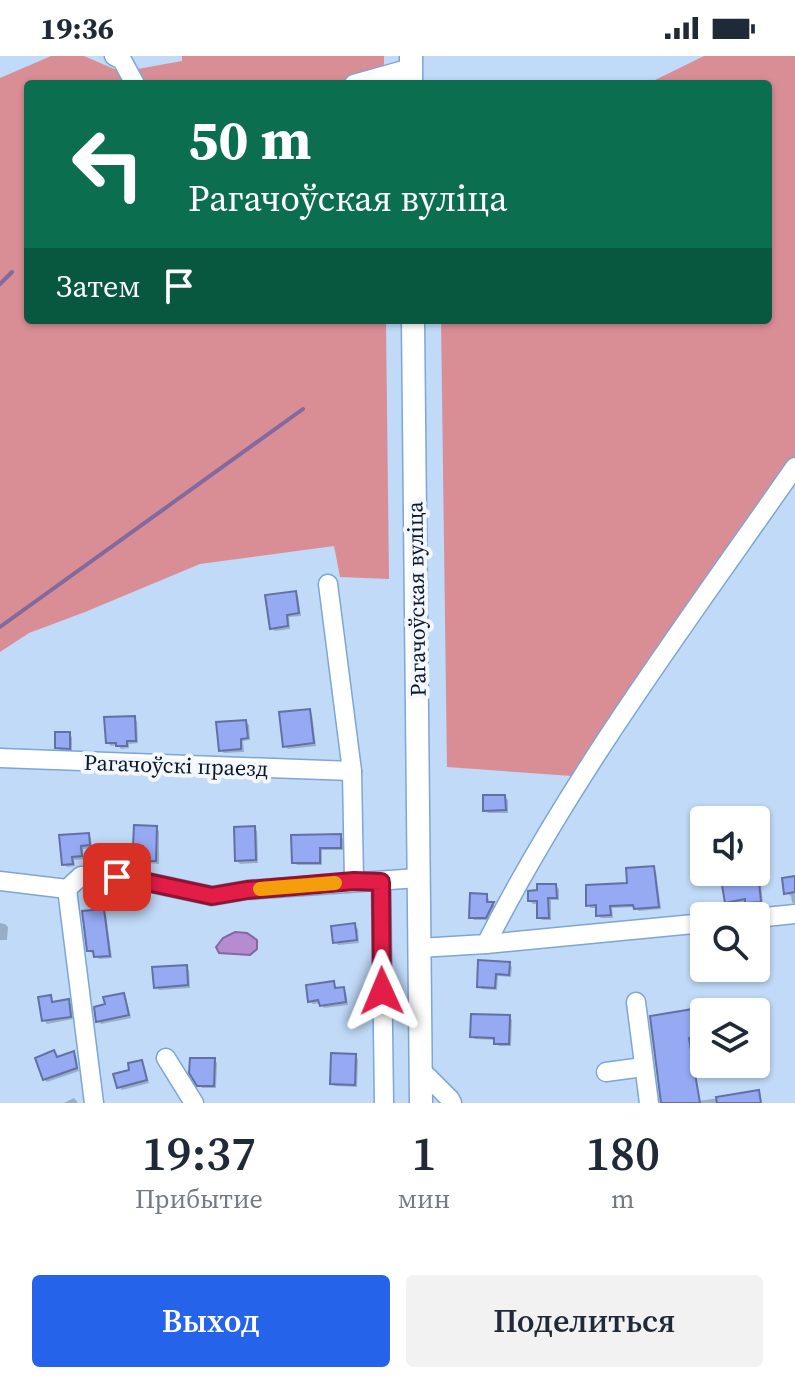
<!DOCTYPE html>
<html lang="ru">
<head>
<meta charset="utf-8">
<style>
	:root { --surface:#fff; --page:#f2f2f3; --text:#1f2937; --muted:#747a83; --accent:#2563eb }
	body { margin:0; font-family:"Source Serif 4",serif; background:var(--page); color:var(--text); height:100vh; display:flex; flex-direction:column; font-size:30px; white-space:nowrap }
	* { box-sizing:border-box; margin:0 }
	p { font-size:26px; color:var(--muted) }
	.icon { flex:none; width:44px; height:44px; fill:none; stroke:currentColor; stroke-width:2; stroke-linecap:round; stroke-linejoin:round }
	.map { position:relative; height:1047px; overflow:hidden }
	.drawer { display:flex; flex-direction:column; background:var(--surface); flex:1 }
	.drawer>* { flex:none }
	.banner { position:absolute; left:24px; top:24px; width:748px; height:244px; border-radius:8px; box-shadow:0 2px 6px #0004; background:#0b6e4f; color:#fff; overflow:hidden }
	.buttons { position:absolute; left:690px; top:750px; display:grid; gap:16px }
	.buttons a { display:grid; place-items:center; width:80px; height:80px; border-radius:8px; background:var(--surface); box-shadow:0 2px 6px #0004; font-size:40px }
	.pin { position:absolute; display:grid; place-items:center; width:68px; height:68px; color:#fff; margin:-34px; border-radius:16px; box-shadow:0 4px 12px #0006 }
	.me { position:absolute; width:88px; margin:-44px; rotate:359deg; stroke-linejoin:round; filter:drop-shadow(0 0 6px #0008) }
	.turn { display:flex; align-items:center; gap:28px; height:168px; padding:0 32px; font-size:36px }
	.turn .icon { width:104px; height:104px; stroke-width:2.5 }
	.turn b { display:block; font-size:56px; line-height:68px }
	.then { display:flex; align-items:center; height:76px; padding:0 32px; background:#0003; gap:16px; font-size:30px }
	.eta { display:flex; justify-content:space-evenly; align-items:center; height:136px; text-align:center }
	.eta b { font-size:48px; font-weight:600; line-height:56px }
	.cta { display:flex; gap:16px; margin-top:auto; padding:16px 32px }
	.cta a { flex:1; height:92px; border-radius:8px; background:var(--accent); color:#fff; font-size:32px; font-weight:600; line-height:92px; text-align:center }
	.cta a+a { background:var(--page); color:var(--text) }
	.status { display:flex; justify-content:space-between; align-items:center; height:56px; padding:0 40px; background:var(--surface); direction:ltr }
	.status svg { height:22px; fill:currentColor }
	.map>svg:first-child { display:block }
	.green { fill:#d98e96 }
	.water { fill:#b68bd0; stroke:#82699e; stroke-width:2 }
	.shadow { fill:#0003 }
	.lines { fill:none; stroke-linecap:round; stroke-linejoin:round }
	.stream { stroke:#82699e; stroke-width:4 }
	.building { fill:#96aaf4; stroke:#6370a5; stroke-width:2 }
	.minor-casing { stroke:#7ca6d6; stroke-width:21 }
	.major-casing { stroke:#7ca6d6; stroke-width:25 }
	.minor { stroke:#fff; stroke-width:18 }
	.major { stroke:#fff; stroke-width:22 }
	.route-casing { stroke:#92132f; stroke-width:20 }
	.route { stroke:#e11d48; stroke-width:14 }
	.slow { stroke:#f59e0b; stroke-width:14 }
	.labels { text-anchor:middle; stroke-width:8; stroke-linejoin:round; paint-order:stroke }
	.street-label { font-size:22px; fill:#09192b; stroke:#f4f8fe }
</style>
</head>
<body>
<div class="status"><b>19:36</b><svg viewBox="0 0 49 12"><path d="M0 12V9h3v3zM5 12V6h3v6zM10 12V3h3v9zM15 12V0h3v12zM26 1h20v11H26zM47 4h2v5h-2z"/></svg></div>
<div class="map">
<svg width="795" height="1047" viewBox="0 0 795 1047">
	<rect width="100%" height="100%" fill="#c0daf8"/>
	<!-- green -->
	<g class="green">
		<polygon points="51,0 84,0 121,16 182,5 182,0 384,0 384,28 28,28 28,264 386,264 389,523 340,521 334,490 200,508 85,556 29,577 0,596 0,22"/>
		<polygon points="704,0 795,0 795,407 572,720 447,711 441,264 768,264 768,28 647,28"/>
	</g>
	<!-- water -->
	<polygon class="water" points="235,876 247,877 257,884 257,893 250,899 219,897 216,891 223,882"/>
	<!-- shadow -->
	<g class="shadow">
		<polygon points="295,537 298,540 301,560 289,561 290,573 275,575 272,572"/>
		<polygon points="309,655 312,658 316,690 288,693 285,690"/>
		<polygon points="134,662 137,665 138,687 129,688 129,692 121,693 118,689 111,690 108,687"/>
		<polygon points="246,666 249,669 250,684 243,685 244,696 224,697 221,694"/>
		<polygon points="69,678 72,681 72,695 60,694 57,691"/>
		<polygon points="505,741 508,744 508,757 488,757 485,754"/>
		<polygon points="156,772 159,775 159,808 147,807 144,804 145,793 138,792 135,789"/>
		<polygon points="254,772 257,775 258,807 240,808 237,805"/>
		<polygon points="88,779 91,782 92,792 83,793 84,803 74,804 75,810 67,811 64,808"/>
		<polygon points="340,780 343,783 344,794 322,794 322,809 297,809 294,806"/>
		<polygon points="653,812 656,815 661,853 639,855 635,851 612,852 613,862 601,862 598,859 598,852 591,852 588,849 629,829"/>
		<polygon points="757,816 760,819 763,848 750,849 747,846 730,849 727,846"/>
		<polygon points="795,822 795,849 792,846 791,840 786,837"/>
		<polygon points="556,830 559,833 559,844 551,844 551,864 542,864 539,861 539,848 533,848 530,845"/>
		<polygon points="486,840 489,843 489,848 493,848 496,851 489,864 474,864 471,861"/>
		<polygon points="103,855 106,858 112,902 99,903 95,897 92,897 89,894"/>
		<polygon points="0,867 5,868 8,871 7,884 0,884"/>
		<polygon points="355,870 358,873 359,887 338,889 335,886"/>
		<polygon points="756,889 759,910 756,910"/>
		<polygon points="509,908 512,911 511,921 498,920 497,934 482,933 479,930"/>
		<polygon points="186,911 189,914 190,932 159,934 156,931"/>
		<polygon points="334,927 337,934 343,933 346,936 348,949 324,952 321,947 313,948 310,945"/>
		<polygon points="123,939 126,942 131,962 101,968 98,965"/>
		<polygon points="50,941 54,948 68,945 71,948 73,963 47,968 44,964"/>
		<polygon points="699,954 704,980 689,983 699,1045 758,1036 761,1047 662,1047"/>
		<polygon points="509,961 512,964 511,990 499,990 496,987 496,984 475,983 472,980"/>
		<polygon points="54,997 58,1003 73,997 76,1000 79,1015 47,1026 44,1023"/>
		<polygon points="355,1000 358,1003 357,1031 335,1030 332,1027"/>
		<polygon points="214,1004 217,1007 216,1032 202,1032 199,1029"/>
		<polygon points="141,1006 144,1009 149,1027 122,1034 119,1031"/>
		<polygon points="74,1042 78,1047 64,1047"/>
	</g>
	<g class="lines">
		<!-- stream -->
		<g class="stream">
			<polyline points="0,228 12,216"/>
			<polyline points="0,571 303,353"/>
		</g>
	</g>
	<!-- building -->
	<g class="building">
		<polygon points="296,535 299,557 287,559 288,570 270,573 265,539"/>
		<polygon points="310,653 314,687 283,691 279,656"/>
		<polygon points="135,660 136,685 127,685 127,690 116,690 116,687 106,687 104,661"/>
		<polygon points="246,664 248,682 241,683 241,693 219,695 216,666"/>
		<polygon points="55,676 70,676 70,693 55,692"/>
		<polygon points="483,739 505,739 506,754 483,755"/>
		<polygon points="134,769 157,770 156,805 142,805 143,790 133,790"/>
		<polygon points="255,770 256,804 235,805 234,771"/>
		<polygon points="89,777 90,789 81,790 82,800 72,801 73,808 62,809 59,779"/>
		<polygon points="341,778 341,792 320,792 320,807 292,807 291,779"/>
		<polygon points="654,810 659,851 634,853 633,849 610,850 611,859 596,860 596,849 586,850 586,829 627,827 626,812"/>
		<polygon points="743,816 758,816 761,846 745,847 745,843 725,847 722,829 744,826"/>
		<polygon points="795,820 795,836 784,838 782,822"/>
		<polygon points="537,828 556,828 557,842 548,842 549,862 537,862 537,845 528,845 528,835 537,834"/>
		<polygon points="470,837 487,838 487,846 494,846 486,862 469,862"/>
		<polygon points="104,853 110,900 94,901 93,895 87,895 82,855"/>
		<polygon points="355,867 357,884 333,887 331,870"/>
		<polygon points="478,904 510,906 509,919 496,918 495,932 477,931"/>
		<polygon points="187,909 188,929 154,932 152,911"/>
		<polygon points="334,925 335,932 344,931 346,946 320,950 318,944 308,946 306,929"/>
		<polygon points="124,937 129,959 96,966 94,951 105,948 103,941"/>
		<polygon points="51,939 52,946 69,943 71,961 42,965 38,941"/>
		<polygon points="699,952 704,980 689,982 700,1047 661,1047 650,960"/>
		<polygon points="471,958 510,959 509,988 494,988 494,982 470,981"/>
		<polygon points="54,994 57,1001 74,995 77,1012 43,1024 35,1002"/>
		<polygon points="331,997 356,998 355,1029 330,1028"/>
		<polygon points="190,1002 215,1002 214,1030 197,1030 189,1017"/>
		<polygon points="142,1004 147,1024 117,1032 113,1018 129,1014 128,1007"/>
		<polygon points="759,1034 761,1047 717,1047 716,1041"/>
	</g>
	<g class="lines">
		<!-- minor casing -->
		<g class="minor-casing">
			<g id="minor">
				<polyline points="114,0 122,4 135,28"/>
				<polyline points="354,28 411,12"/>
				<polyline points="328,528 352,715 354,825"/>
				<polyline points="0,702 352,715"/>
				<polyline points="0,825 67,833 81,820 101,819 133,823 212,840 247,834 418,822"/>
				<polyline points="381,826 384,1047"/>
				<polyline points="67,833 94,1047"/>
				<polyline points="756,862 795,858"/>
				<polyline points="486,888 704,867"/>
				<path d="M419 892 486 888C572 719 687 566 795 411"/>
				<polyline points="636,946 649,1047"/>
				<polyline points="166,1002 194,1047"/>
				<polyline points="421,1014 450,1043 452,1047"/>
				<polyline points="606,1016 643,1011"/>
			</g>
		</g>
		<!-- major casing -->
		<g class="major-casing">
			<g id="major">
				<polyline points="411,0 411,28"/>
				<polyline points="413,264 421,1047"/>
			</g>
		</g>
		<!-- minor -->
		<use href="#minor" class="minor"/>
		<!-- major -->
		<use href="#major" class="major"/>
	</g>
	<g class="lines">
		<!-- route casing -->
		<g class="route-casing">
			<polyline id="route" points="117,821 133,823 212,840 247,834 354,825 381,826 382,935"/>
		</g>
		<!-- route -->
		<use href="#route" class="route"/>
		<!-- slow -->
		<polyline class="slow" points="260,833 335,827"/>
	</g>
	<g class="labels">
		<!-- street labels -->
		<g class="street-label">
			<text transform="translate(416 543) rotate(-91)" y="8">Рагачоўская вуліца</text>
			<text transform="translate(176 709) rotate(2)" y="8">Рагачоўскі праезд</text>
		</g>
	</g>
</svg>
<div class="buttons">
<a><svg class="icon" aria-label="sound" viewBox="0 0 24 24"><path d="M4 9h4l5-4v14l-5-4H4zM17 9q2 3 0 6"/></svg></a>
<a><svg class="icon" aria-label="search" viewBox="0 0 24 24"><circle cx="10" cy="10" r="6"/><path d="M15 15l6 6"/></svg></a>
<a><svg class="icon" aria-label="layers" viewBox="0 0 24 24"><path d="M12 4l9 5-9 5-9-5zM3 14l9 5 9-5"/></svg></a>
</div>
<div class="pin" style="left:117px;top:821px;background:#d93025"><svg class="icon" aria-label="arrive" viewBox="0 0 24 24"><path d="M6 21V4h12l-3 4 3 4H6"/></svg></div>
<svg class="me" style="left:382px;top:935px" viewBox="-20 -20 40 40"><path d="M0-17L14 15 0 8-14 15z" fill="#e11d48" stroke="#fff" stroke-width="4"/></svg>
<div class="banner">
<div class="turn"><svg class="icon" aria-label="left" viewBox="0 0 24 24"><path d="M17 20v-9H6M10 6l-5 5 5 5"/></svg><div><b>50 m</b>Рагачоўская вуліца</div></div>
<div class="then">Затем<svg class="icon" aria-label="arrive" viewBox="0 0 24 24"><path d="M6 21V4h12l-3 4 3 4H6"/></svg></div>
</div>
</div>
<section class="drawer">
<div class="eta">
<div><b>19:37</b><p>Прибытие</p></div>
<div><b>1</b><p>мин</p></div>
<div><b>180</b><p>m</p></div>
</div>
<div class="cta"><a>Выход</a><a>Поделиться</a></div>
</section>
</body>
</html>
